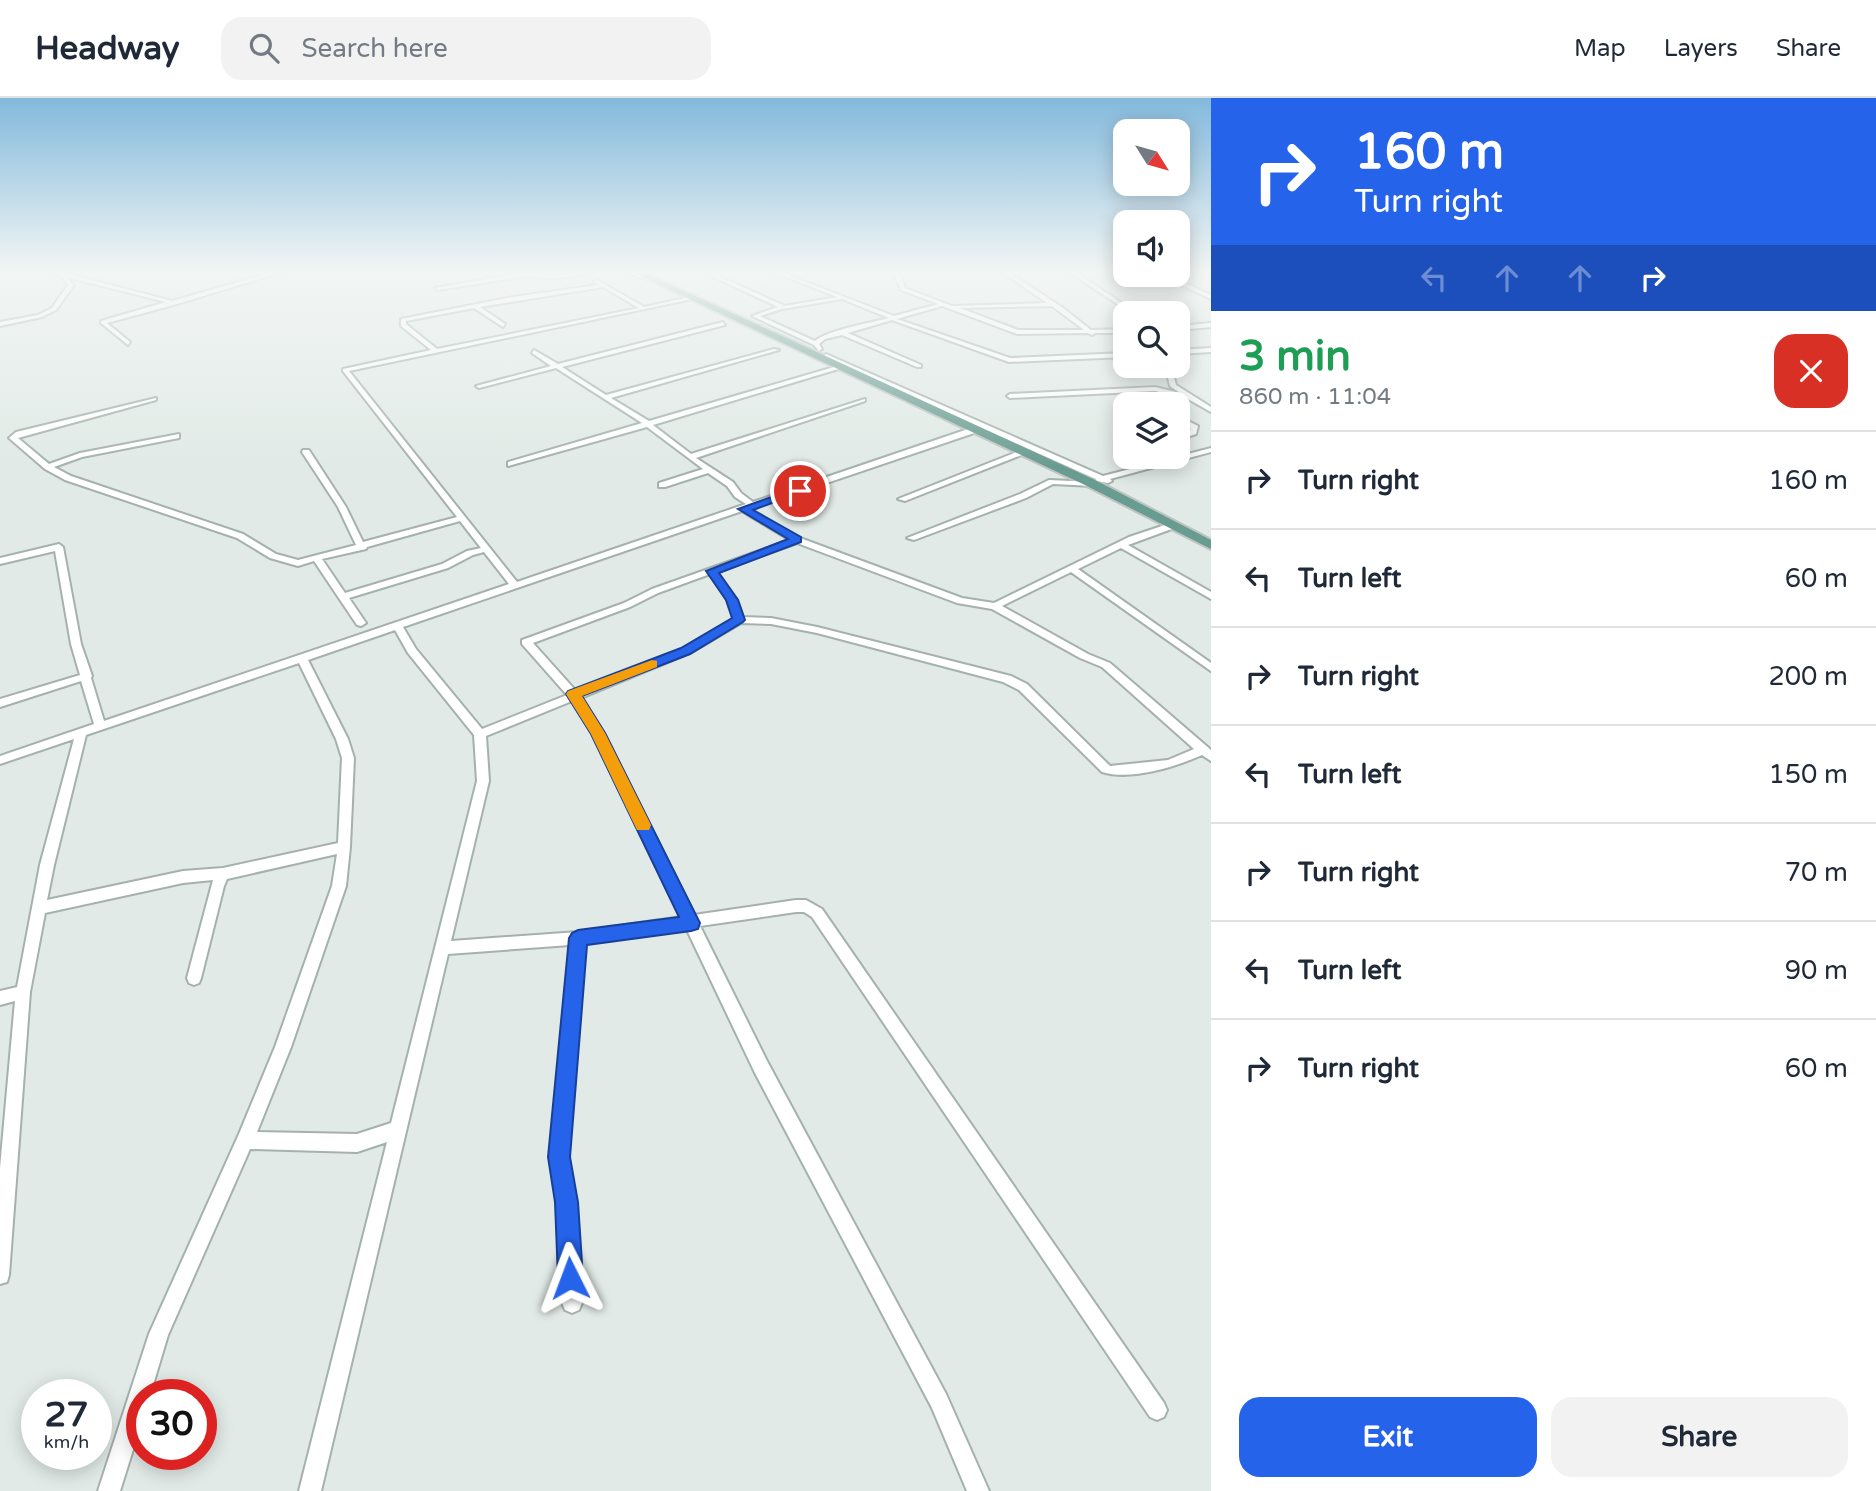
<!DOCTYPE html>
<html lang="en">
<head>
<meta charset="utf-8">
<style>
	:root { --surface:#fff; --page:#f2f2f3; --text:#1f2937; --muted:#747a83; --line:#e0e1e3; --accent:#2563eb }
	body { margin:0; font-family:"Varela Round",sans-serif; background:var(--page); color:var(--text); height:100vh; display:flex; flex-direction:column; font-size:26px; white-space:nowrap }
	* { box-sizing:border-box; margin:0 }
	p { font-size:23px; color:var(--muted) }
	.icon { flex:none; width:38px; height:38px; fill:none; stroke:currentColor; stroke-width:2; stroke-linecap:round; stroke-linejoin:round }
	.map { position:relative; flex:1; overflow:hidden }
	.sheet { display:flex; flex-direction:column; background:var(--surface); width:665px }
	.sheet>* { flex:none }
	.top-card { background:#2563eb; color:#fff; overflow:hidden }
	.needle { width:46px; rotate:127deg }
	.tools { position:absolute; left:1113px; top:21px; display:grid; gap:14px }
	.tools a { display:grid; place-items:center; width:77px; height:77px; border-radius:14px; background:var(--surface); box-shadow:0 4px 18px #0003; font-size:35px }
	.speed { position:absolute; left:21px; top:1281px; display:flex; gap:14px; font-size:35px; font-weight:700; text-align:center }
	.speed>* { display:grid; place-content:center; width:91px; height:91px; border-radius:50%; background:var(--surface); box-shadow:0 4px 18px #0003; line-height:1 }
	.speed small { font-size:18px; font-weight:400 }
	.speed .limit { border:10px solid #d22; background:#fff; color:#111 }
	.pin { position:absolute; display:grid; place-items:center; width:60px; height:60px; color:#fff; margin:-30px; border:4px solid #fff; border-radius:50%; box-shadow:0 2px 7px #0007 }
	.me { position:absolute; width:77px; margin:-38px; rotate:357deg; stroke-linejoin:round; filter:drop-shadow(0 0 5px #0008) }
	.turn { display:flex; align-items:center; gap:24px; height:147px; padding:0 28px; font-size:32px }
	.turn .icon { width:91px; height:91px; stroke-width:2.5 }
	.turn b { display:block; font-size:49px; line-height:60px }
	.lanes { display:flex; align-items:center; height:66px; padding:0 28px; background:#0003; justify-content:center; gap:35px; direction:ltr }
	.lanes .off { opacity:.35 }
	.round { display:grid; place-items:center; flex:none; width:74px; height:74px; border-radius:21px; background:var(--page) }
	.head { display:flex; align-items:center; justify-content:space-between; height:119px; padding:0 28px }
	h1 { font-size:42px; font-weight:700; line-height:52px; color:#1e9e55 }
	.button { display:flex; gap:14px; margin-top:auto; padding:14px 28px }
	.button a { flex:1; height:80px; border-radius:21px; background:var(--accent); color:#fff; font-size:28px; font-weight:700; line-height:80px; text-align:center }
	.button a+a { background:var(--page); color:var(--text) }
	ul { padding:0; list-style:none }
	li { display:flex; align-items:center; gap:21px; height:98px; padding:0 28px; border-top:2px solid var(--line) }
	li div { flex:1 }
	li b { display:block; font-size:26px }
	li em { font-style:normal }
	header { display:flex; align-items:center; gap:42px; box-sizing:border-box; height:98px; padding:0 35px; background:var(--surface); border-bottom:2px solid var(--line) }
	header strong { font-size:33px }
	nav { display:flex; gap:38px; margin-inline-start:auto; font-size:24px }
	.search { width:490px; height:63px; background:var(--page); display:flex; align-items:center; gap:18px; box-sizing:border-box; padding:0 24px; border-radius:21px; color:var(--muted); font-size:26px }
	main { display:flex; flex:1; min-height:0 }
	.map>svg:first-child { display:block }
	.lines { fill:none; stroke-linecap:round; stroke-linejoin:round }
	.street-casing { stroke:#a4b1ad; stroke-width:4 }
	.primary-casing { stroke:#bdc4c2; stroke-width:4 }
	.street { fill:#fff; fill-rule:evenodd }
	.primary { fill:#699c90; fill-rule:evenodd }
	.route { fill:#2563eb; stroke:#184099; stroke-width:2 }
	.slow { fill:#f59e0b }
</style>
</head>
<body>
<header>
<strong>Headway</strong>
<div class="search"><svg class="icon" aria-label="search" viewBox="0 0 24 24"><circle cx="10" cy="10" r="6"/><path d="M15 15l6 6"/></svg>Search here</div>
<nav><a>Map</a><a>Layers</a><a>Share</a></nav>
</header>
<main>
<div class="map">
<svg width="1211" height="1393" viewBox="0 0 1211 1393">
	<rect width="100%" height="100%" fill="#e1eae6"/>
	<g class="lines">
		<!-- street casing -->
		<g class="street-casing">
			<g id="street">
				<polygon points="52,174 61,174 172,203 274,174 282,174 177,206 107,225 130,244 128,247 101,225 101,223 166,204 66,179 74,187 56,212 42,219 0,228 0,224 38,217 52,210 68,187 61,177"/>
				<polygon points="528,174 551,177 596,174 551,181 528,178 438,192 435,190"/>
				<polygon points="625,174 633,174 657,182 654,184"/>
				<path d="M773 174H780L894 218 938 206 901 192 893 174H899L905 190 952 208 1047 205 1002 174H1008L1063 210 1091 232 1125 231V235H1095L1092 237 1088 235 1017 236 942 208 897 221 1010 260 1125 255V259L1009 264 892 222 848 235 921 267V269H917L842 237 825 241 819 246 822 251 819 253 814 247 752 218 778 209 709 177 714 176 785 208 837 199ZM842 201 889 220C870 225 828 232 815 243L760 218 782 211ZM1052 208 1084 232H1018L960 210Z"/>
				<polygon points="1069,174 1075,174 1137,215 1131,215"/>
				<path d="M1149 177C1170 176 1192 188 1211 197V201L1181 187Z"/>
				<path d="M597 182 644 209 694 198 697 200 349 273 517 484 746 406 735 399 727 388 708 375 665 389H659V385L703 371 647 329 508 368V364L642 325 556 270 479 290 476 288 551 268 532 255 534 252 558 266 723 224 725 227 562 269 606 297 774 251 779 252 611 300 649 323 841 267 824 259 826 256 1103 378 1211 350V354L1110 381 1112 383 1108 385 1097 383 1096 381 845 269 653 327 691 356 865 301V303L696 360 733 384 741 395 753 404 974 329H980V333L750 411 800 440 962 500 994 505 1129 439 1171 425H1177V429L1128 447 1211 494V501L1121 450 1078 471 1211 565V573L1071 474 1002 508 1088 556 1110 565 1211 652V663L1202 657C1175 669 1131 683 1102 674L1019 592 1003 584 817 535 771 526 741 525 690 555 581 600 604 635 694 817 796 802H806L822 811 1164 1305 1167 1312 1164 1319 1157 1322 1150 1319 812 819 804 814H796L700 828 767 963 946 1296 989 1393H967L932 1310 755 975 686 830 585 845 568 1059 575 1104 582 1205 579 1212 572 1215 565 1212 562 1205 557 1104 550 1059 570 847 448 856 321 1393H299L387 1044 357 1054 250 1051 168 1237 150 1297H142V1323L120 1393H98L149 1236 239 1036 275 949 332 788 337 756 227 781 224 788 201 880 199 885 194 887 189 885 187 880 213 782 183 785 45 815 30 894 9 1177 7 1184 0 1186V1070L15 903 0 907V893L17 889 40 767 74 641 0 666V658L94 626 81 583 0 609V601L80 577 71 546 55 453 0 466V460L59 446 63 449 81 546 92 578 91 580 104 623 509 486 484 454 473 457 448 470 349 500 366 525 361 528 357 527 314 463 298 468 270 460 237 440 65 382 45 371 9 340 16 334 156 300V302L18 340 49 366 80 355 179 336V340L82 359 54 369 71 378 243 436 276 456 298 462 356 447 338 409 302 354 303 352H309L346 409 363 444 457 419 343 273V271L431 252 401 228V221L513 199 598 187 594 184ZM603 189 639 210 437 251 406 226V223L474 210 503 229 505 226 480 209ZM742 413 790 442 652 491 624 505 522 542V546L567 597 482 631 416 551 403 529ZM460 423 481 450 467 453 442 466 345 495 322 461 366 451 367 449ZM797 445 957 505 992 511 1080 560 1102 569 1194 651 1168 662 1110 668 1027 586 1011 578 817 529 771 520 743 519 737 502 717 474ZM710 476 727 502 734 521 682 551 576 593 533 545 630 509 658 495ZM395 532 408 555 474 637 477 683 391 1025 357 1036 257 1034 291 949 346 788 350 749 354 660 348 641 308 562ZM299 565 336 641 342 660 338 745 223 770 183 773 47 802 54 767 86 637ZM572 603 593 636 681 819 578 834 451 843 489 683 486 638Z"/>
				<polygon points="1211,225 1211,229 1178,232 1178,228"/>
				<polygon points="1211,250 1211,254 1178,256 1178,252"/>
				<polygon points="1165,268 1171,268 1176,287 1211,309 1211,314 1188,301 1155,293 1010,300 1007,298 1010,296 1155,289 1180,295 1170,288"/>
				<polygon points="1178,318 1198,328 1196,336 1178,342 1178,337 1191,331 1178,323"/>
				<polygon points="1022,352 1029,354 905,403 898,401"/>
				<polygon points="1049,382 1093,384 1097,386 1093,388 1053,386 1026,400 914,442 907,440 1020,396"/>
			</g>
		</g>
		<!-- primary casing -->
		<g class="primary-casing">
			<polygon id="primary" points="632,174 643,174 1093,381 1211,442 1211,451 1085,387"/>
		</g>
		<!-- street -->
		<use href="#street" class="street"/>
		<!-- primary -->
		<use href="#primary" class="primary"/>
	</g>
	<!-- sky -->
	<linearGradient id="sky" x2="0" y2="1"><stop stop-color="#83b9dc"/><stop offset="0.47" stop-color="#f2f6f4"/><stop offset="1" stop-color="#f2f6f4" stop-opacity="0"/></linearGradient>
	<rect width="1211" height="369" fill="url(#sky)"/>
	<!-- route -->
	<polygon class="route" points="796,390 805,393 753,412 801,439 801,444 719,475 738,502 745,522 743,524 690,556 582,598 605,635 700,825 698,831 691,833 587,847 570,1059 578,1104 583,1180 579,1188 570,1192 562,1188 558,1180 555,1104 548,1059 569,840 572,835 578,832 679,819 591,636 566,596 568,593 681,550 732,520 726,502 706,473 788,441 738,411"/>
	<!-- slow -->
	<polygon class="slow" points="652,562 657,563 657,569 582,598 605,635 651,727 649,732 637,732 591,636 566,596 568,593"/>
</svg>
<div class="tools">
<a><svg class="needle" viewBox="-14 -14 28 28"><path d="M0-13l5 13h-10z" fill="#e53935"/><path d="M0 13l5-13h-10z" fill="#747a83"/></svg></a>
<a><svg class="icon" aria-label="sound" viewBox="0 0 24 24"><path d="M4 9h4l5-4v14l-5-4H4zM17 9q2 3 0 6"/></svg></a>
<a><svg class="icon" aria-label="search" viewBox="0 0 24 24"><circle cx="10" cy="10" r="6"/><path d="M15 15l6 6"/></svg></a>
<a><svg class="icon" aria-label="layers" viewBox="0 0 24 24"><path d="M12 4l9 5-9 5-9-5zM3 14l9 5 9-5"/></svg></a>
</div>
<div class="speed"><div>27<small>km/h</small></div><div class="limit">30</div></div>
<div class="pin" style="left:800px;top:393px;background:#d93025"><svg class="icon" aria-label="arrive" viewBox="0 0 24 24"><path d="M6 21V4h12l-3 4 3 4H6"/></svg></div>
<svg class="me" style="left:570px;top:1180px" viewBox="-20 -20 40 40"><path d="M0-17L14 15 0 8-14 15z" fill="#2563eb" stroke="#fff" stroke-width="4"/></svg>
</div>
<section class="sheet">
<div class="top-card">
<div class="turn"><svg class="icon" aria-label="right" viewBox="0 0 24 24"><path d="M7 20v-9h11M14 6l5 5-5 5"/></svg><div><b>160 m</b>Turn right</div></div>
<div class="lanes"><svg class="icon off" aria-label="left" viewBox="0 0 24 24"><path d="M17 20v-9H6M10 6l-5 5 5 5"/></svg><svg class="icon off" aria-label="ahead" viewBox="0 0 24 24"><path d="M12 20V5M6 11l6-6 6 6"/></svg><svg class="icon off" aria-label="ahead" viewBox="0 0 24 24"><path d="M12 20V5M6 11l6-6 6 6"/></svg><svg class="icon" aria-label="right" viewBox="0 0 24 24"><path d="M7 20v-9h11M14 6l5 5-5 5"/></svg></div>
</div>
<div class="head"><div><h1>3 min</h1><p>860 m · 11:04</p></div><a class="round" style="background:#d93025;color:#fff"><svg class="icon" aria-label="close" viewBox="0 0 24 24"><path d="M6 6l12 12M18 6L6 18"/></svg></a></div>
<ul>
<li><svg class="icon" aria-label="right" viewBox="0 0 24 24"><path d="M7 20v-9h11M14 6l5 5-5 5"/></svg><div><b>Turn right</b></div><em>160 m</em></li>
<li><svg class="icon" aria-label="left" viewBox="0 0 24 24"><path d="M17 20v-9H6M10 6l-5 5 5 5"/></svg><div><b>Turn left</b></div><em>60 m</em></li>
<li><svg class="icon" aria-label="right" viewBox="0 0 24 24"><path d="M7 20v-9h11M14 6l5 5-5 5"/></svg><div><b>Turn right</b></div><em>200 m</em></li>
<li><svg class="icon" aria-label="left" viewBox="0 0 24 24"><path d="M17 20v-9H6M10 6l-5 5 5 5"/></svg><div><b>Turn left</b></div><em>150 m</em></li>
<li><svg class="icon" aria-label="right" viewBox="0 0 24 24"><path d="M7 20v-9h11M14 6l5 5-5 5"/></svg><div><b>Turn right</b></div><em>70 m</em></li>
<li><svg class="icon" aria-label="left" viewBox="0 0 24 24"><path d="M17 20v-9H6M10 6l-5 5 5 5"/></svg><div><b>Turn left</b></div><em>90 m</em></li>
<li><svg class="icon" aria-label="right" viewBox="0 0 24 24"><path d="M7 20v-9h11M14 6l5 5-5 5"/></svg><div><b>Turn right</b></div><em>60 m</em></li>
</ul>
<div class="button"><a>Exit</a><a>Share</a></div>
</section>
</main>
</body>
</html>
